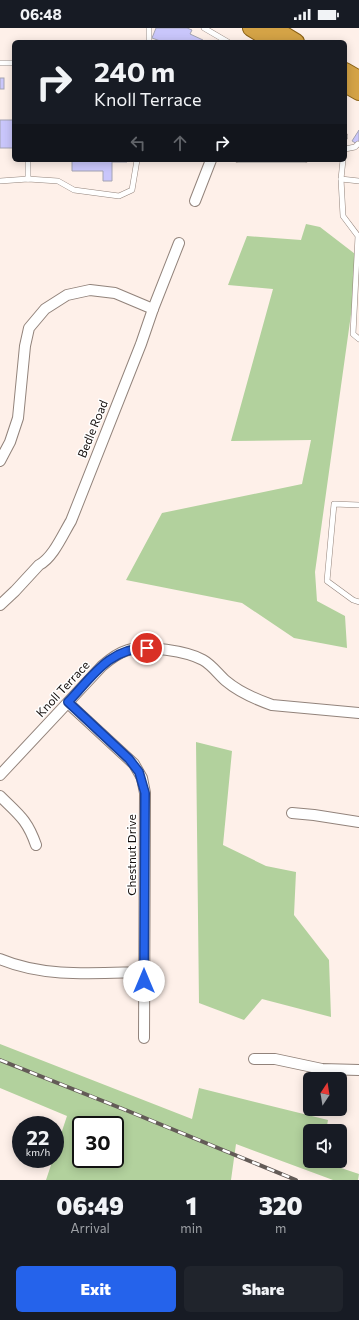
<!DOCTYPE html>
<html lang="en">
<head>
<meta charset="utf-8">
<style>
	:root { --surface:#171b24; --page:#20242c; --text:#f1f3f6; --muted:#9ea1a6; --accent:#2563eb }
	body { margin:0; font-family:Commissioner,sans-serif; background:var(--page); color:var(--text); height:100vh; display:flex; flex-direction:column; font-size:15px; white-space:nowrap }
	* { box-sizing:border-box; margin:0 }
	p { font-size:13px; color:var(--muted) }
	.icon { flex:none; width:22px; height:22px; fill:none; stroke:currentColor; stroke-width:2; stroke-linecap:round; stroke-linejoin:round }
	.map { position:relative; height:1152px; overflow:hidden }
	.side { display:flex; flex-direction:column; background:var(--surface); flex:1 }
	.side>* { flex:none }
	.hud { position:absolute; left:12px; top:12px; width:335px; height:122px; border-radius:6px; box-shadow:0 2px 10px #0003; background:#171b24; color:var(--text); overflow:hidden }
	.needle { width:26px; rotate:12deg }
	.tools { position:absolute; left:303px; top:1044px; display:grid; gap:8px }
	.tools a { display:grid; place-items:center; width:44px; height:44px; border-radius:6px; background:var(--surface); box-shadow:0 2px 10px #0003; font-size:20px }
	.speed { position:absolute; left:12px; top:1088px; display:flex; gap:8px; font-size:20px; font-weight:700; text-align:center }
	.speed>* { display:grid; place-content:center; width:52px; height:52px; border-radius:50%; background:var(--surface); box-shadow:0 2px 10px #0003; line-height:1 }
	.speed small { font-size:10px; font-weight:400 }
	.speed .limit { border:2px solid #111; border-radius:6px; background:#fff; color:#111 }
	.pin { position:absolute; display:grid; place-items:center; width:34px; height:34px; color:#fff; margin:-17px; border:2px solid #fff; border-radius:50%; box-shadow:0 1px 4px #0007 }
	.me { position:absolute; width:44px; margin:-22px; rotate:0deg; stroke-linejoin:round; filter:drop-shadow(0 0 3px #0008) }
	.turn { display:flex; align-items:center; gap:14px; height:84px; padding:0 16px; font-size:18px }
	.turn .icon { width:52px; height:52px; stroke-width:2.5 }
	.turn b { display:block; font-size:28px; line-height:34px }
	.lanes { display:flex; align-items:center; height:38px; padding:0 16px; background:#0003; justify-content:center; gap:20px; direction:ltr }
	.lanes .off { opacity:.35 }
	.eta { display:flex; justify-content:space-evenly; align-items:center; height:68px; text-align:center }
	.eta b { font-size:24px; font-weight:800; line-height:28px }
	.action { display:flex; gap:8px; margin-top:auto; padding:8px 16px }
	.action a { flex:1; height:46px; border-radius:6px; background:var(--accent); color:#fff; font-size:16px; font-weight:800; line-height:46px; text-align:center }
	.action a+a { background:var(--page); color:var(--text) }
	.status { display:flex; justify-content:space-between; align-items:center; height:28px; padding:0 20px; background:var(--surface); direction:ltr }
	.status svg { height:11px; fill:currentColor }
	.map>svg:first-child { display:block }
	.green { fill:#b2d19d; fill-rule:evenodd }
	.building { fill:#c9c6fb; stroke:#a4a4b3 }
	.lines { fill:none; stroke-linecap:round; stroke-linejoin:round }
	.service-casing { stroke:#92837b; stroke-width:6 }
	.minor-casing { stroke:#92837b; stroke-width:12 }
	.trunk-casing { stroke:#8a6114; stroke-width:18 }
	.service { stroke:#fff; stroke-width:5 }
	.minor { stroke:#fff; stroke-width:10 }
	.trunk { stroke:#d4a346; stroke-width:16 }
	.rail-casing { stroke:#635b57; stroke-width:4 }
	.rail { stroke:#fff; stroke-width:2.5; stroke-dasharray:8; stroke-linecap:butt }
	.route-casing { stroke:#184099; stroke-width:10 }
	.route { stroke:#2563eb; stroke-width:7 }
	.labels { text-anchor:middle; stroke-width:3; stroke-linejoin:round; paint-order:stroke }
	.street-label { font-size:12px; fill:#16100e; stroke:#fff }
</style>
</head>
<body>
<div class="status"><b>06:48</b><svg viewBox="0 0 49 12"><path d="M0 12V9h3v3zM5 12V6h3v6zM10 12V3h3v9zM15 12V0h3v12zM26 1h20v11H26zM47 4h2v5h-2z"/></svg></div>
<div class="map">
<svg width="359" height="1152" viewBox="0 0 359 1152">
	<rect width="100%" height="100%" fill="#fef0e9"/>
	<!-- green -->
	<g class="green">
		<polygon points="306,196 320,199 359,229 315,544 317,573 345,588 347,620 294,610 242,575 126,552 162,485 302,456 311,412 231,413 273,261 228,257 247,208 301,212"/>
		<polygon points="196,714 232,723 223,817 266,838 296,844 294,887 329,932 331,989 262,971 244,992 199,975"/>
		<path d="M0 1016 192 1091 199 1060 328 1092 326 1103H310V1133H320L359 1146 358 1152H333L236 1116 231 1152H46L53 1131H55V1124L67 1088 0 1060ZM81 1097H115V1131H81Z"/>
	</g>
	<!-- building -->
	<g class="building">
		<polygon points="156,0 187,0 192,2 190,6 203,12 202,14 163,14 152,10"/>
		<rect x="0" y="50" width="4" height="11"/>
		<polygon points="0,92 13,92 14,120 0,120"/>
		<polygon points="359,102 359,117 352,113"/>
		<polygon points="72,132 127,132 127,134 112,134 112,153 103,153 103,143 72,143"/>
	</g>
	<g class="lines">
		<!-- service casing -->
		<g class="service-casing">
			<g id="service">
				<polyline points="149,0 149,14"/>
				<polyline points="204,0 228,14"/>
				<polyline points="0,35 14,35"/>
				<polyline points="345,109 345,108"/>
				<polyline points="345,121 355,119 358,116"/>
				<polyline points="28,132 28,151"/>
				<polyline points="238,132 305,132"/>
				<polyline points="343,132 341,151 343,188 358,208 353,306 359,311"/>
				<polyline points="341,151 359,153"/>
				<polyline points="0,153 28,151 58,153 74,162 119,168 132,162 137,132"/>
				<polyline points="359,477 334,476 327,553 353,572 359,574"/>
			</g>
		</g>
		<!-- minor casing -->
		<g class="minor-casing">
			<g id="minor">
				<polyline points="195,173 211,132"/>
				<polyline points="0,433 10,414 18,390 25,318 29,300 45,281 67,267 90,262 115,265 153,281"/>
				<path d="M0 577 15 563 39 537C53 530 63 506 71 493L141 316 153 281 179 215"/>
				<polyline points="68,675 134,736 142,750 145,765 144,1010"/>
				<path d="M0 747 102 638C110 631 118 625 128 622 146 617 187 623 203 632 212 637 218 646 226 653 239 664 255 671 272 677L359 685"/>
				<path d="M0 768C18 786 27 791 36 817"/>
				<polyline points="292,785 314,787 359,794"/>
				<path d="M0 931C45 950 96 945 144 944"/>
				<polyline points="254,1031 275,1031 322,1041 359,1042"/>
			</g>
		</g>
		<!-- trunk casing -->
		<g class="trunk-casing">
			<g id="trunk">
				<polyline points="251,0 274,14"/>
				<polyline points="273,0 296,14"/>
				<polyline points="345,43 359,51"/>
				<polyline points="345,56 359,64"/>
			</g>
		</g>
		<!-- service -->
		<use href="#service" class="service"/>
		<!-- minor -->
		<use href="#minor" class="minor"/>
		<!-- trunk -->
		<use href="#trunk" class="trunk"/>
		<!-- rail casing -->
		<g class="rail-casing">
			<polyline id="rail" points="0,1032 128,1083 296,1152"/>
		</g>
		<!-- rail -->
		<use href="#rail" class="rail"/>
	</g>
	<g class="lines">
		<!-- route casing -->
		<g class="route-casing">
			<path id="route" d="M144 953 145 765 139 744 129 731 68 674C92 649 109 620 147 620"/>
		</g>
		<!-- route -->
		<use href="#route" class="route"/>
	</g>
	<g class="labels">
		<!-- street labels -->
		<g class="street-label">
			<text transform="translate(93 401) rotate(-68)" y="4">Bedle Road</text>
			<text transform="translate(63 661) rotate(-47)" y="4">Knoll Terrace</text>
			<text transform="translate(132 827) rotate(-90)" y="4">Chestnut Drive</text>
		</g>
	</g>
</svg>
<div class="tools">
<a><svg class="needle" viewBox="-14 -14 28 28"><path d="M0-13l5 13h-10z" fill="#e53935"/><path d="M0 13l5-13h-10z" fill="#9ea1a6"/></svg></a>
<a><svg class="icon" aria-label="sound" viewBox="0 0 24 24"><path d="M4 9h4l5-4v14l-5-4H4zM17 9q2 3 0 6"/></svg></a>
</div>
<div class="speed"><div>22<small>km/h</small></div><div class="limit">30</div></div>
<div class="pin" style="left:147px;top:620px;background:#d93025"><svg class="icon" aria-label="arrive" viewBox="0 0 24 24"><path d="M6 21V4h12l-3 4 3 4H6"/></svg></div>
<svg class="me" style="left:144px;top:953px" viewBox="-20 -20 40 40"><circle r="19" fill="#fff"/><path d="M0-13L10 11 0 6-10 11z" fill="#2563eb"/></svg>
<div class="hud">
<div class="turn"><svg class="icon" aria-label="right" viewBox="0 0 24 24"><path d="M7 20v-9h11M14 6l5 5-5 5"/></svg><div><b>240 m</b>Knoll Terrace</div></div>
<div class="lanes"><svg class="icon off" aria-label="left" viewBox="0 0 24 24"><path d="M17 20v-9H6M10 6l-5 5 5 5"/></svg><svg class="icon off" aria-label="ahead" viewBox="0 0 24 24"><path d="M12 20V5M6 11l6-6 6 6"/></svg><svg class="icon" aria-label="right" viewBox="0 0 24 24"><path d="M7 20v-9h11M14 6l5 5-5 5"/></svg></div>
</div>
</div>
<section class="side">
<div class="eta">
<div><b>06:49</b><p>Arrival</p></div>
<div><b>1</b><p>min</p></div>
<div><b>320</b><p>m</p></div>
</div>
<div class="action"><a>Exit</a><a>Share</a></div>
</section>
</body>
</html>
